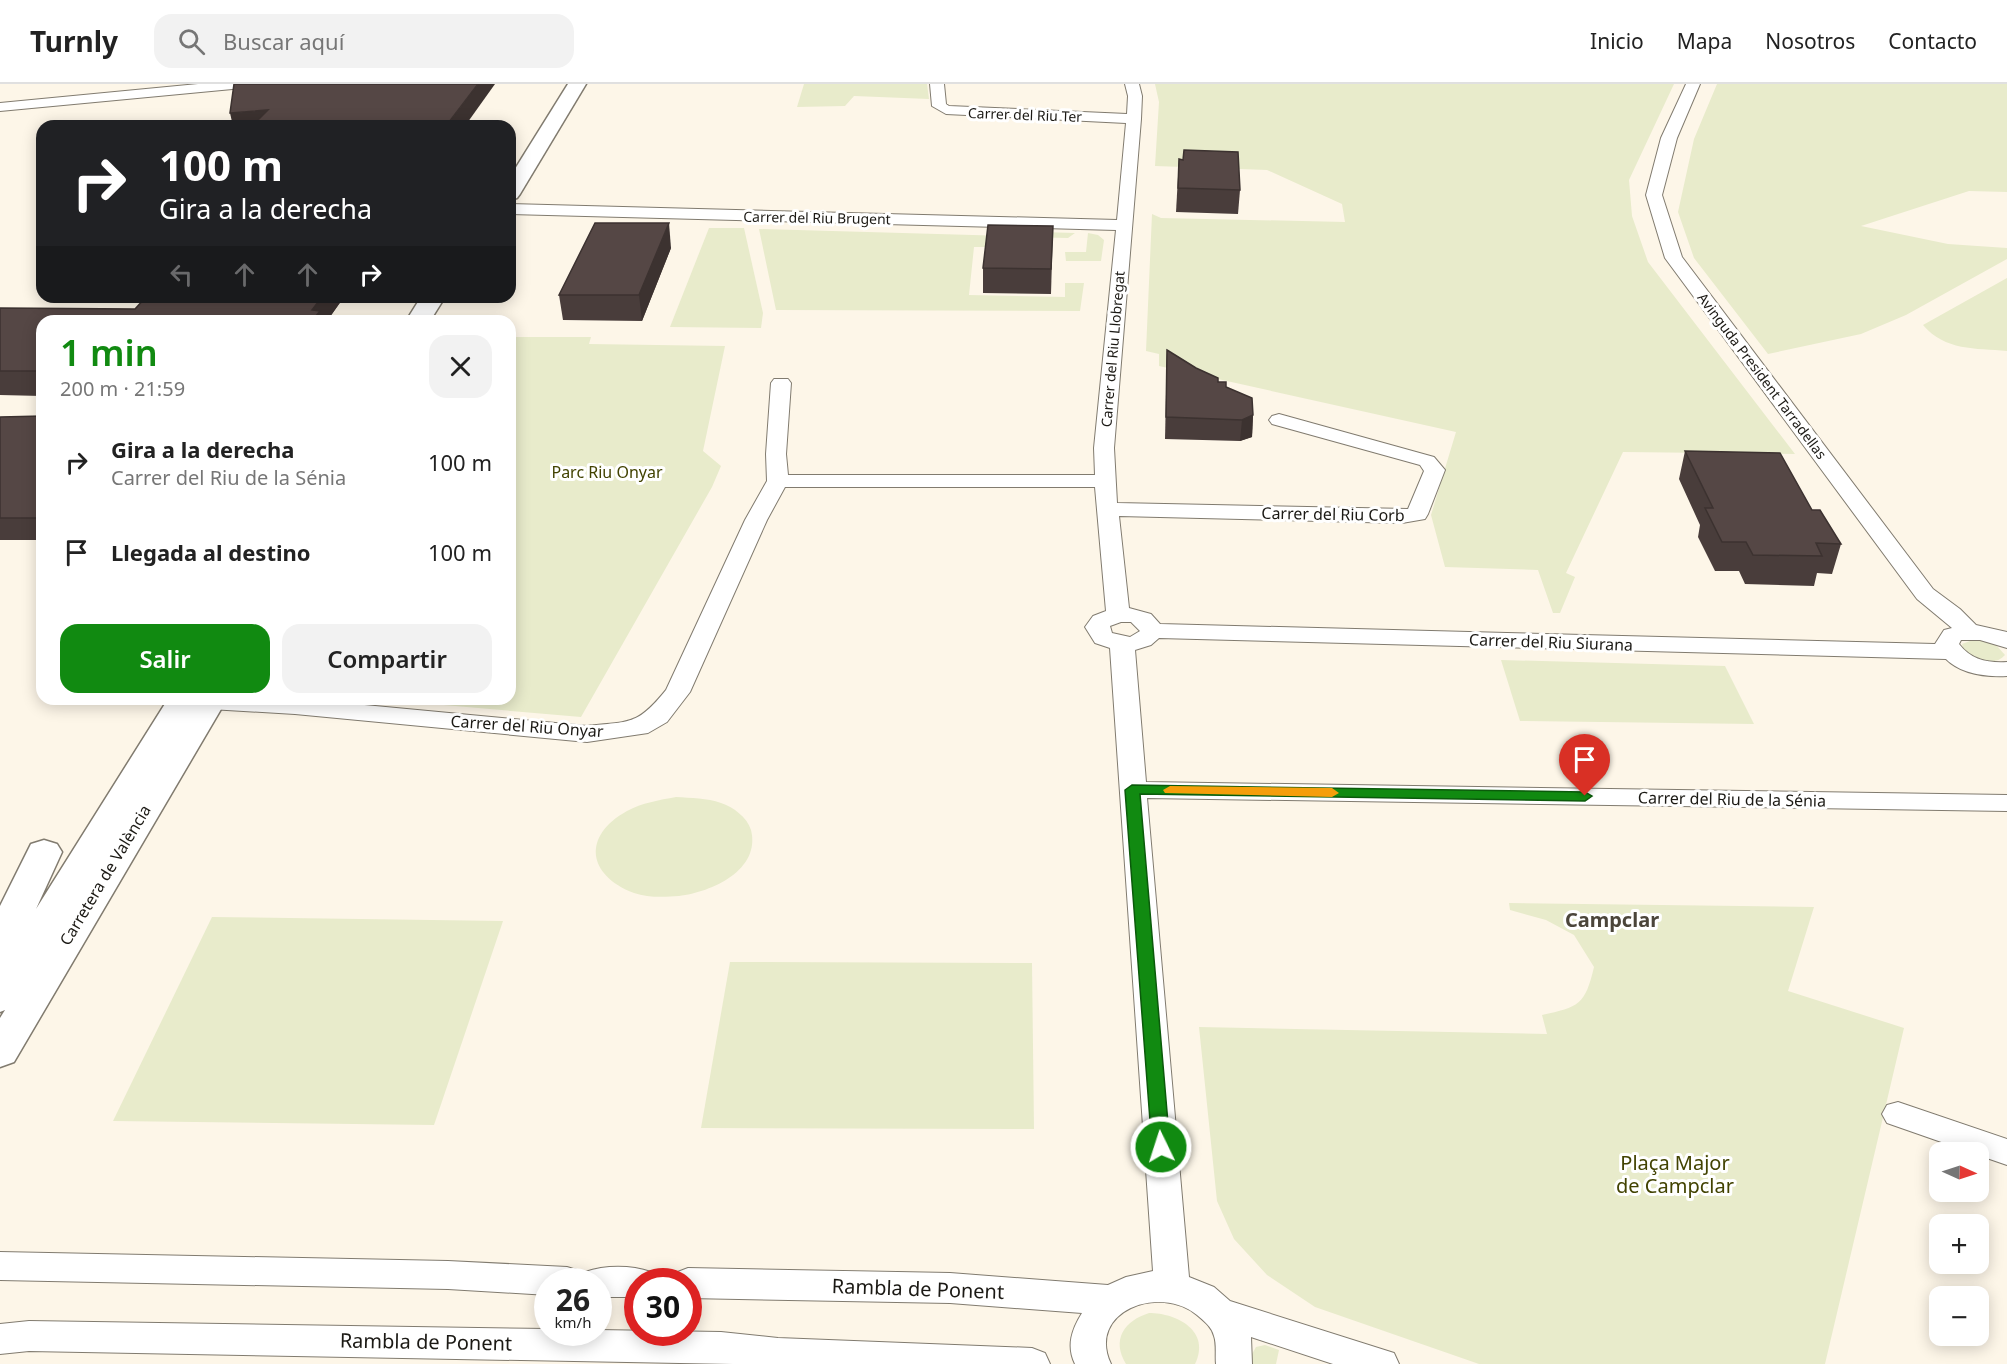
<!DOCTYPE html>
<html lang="es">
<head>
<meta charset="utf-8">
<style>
	:root { --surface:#fff; --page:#f2f2f2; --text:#222; --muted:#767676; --line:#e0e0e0; --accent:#118a11 }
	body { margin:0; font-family:"Noto Sans",sans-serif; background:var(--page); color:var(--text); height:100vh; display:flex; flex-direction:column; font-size:22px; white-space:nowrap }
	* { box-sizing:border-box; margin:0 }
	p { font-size:20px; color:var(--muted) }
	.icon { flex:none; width:33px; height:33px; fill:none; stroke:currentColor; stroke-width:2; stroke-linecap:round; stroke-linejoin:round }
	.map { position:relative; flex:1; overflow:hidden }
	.side { position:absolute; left:36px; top:231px; width:480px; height:390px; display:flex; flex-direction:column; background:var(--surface); border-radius:18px; box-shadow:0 3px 15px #0003 }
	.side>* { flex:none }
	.guide { position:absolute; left:36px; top:36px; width:480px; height:183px; border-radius:18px; box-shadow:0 3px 15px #0003; background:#202124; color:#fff; overflow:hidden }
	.needle { width:39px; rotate:93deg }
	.controls { position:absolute; left:1929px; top:1058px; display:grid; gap:12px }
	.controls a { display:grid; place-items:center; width:60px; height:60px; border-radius:12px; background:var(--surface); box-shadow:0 3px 15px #0003; font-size:30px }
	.speed { position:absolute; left:534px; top:1184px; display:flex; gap:12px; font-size:30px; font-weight:700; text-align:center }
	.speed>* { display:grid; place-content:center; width:78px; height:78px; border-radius:50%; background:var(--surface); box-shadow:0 3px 15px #0003; line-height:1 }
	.speed small { font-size:15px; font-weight:400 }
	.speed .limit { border:9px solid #d22; background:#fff; color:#111 }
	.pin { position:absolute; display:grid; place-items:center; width:51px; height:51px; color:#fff; margin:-62px -26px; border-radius:50% 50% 50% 0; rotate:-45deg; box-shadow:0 0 6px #0007 }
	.pin .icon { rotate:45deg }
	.me { position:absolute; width:66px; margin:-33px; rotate:356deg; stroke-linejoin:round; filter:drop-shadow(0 0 4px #0008) }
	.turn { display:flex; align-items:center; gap:21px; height:126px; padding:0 24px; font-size:27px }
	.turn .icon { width:78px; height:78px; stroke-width:2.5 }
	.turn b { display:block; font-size:42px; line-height:51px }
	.lanes { display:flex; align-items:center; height:57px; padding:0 24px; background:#0003; justify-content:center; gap:30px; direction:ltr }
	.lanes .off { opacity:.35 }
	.round { display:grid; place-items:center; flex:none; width:63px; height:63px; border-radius:18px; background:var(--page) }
	.overview { display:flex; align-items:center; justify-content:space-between; height:102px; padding:0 24px }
	h1 { font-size:36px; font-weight:600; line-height:45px; color:var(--accent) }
	.cta { display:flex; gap:12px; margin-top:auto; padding:12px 24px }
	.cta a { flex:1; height:69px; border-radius:18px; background:var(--accent); color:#fff; font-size:24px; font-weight:600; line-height:69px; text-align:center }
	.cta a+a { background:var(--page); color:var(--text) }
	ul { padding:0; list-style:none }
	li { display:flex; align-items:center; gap:18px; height:90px; padding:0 24px }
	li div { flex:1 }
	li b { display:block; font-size:22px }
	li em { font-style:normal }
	header { display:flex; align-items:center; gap:36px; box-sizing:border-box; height:84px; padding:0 30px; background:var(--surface); border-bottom:2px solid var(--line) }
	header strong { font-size:28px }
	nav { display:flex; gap:33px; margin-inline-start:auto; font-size:21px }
	.search { width:420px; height:54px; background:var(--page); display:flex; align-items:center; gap:15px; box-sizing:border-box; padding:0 21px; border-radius:18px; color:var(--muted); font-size:22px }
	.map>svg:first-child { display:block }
	.green { fill:#e8ebcb }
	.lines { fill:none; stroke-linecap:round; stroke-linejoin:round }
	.minor-casing { stroke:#817b6f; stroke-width:2 }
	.secondary-casing { stroke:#817b6f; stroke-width:3 }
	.minor { fill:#fff; fill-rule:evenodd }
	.secondary { fill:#fff; fill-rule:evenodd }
	.wall { fill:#493d3b }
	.shaded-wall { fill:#3c3230 }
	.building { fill:#554745; stroke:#3c3230; stroke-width:1.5 }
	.route { fill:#118a11; stroke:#0b5a0b; stroke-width:1.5 }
	.slow { fill:#f59e0b }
	.labels { text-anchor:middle; stroke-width:6; stroke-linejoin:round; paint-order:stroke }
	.far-street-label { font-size:14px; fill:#1b1914; stroke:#fff }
	.park-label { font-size:16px; fill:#424302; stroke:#fff }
	.street-label { font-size:16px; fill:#1b1914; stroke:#fff }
	.quarter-label { font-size:20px; font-weight:bold; fill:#4b453a; stroke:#fff }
	.near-park-label { font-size:20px; fill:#424302; stroke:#fff }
	.near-street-label { font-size:20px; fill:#1b1914; stroke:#fff }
</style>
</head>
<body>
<header>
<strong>Turnly</strong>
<div class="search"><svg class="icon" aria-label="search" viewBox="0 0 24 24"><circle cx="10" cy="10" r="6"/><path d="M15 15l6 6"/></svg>Buscar aquí</div>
<nav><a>Inicio</a><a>Mapa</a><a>Nosotros</a><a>Contacto</a></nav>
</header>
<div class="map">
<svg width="2007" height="1280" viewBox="0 0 2007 1280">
	<rect width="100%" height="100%" fill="#fdf6e8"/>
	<!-- green -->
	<g class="green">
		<polygon points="804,0 927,0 929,15 854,12 845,22 797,23"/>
		<polygon points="1155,0 1674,0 1629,96 1632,132 1648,178 1795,370 1623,368 1566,489 1575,493 1560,529 1553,529 1538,486 1445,483 1431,431 1456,348 1159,282 1159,270 1146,267 1152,130 1161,134 1345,138 1342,120 1267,86 1155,82 1159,18"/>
		<polygon points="1717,0 2007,0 2007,108 1969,107 1861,142 1948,160 2007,164 2007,175 1906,231 1861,250 1768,270 1694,174 1678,128 1694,55"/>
		<polygon points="709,144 744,144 763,229 761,244 670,243"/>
		<polygon points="759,145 1008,152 1010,147 1075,149 1068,154 1019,153 1018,163 974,163 969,211 1065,213 1065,199 1084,199 1080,227 776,226"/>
		<polygon points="1088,149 1098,151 1104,156 1101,177 1066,177 1065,168 1086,168"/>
		<path d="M2007 194V267C1975 264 1945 267 1923 241Z"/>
		<polygon points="510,253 591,253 589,260 725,262 703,367 721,382 712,403 581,633 374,615 510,615"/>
		<path d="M1975 555 1996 561 2005 571C1993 584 1976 574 1964 567L1962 560Z"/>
		<polygon points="1501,576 1725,582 1754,640 1520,637"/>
		<path d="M676 713C691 714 707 714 721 719 733 723 747 733 751 746 761 786 712 808 679 812 665 813 648 814 634 809 587 791 582 752 627 727 642 719 659 716 676 713Z"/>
		<path d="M1509 819 1814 823 1788 907 1904 944 1825 1280H1479L1315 1223 1267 1191 1234 1155 1217 1117 1199 943 1547 950 1542 931C1579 923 1585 921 1594 883L1574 851 1546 836 1510 826Z"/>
		<polygon points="212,833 503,837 434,1041 113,1037"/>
		<polygon points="730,878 1032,879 1034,1045 701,1044"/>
		<path d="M1149 1229C1177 1229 1211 1247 1195 1280H1126C1111 1256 1124 1237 1149 1229Z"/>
		<polygon points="1265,1261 1279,1266 1276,1280 1251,1280 1252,1270 1256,1263"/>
	</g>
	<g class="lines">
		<!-- minor casing -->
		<g class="minor-casing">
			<g id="minor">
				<polygon points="198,0 250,0 243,4 0,27 0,19"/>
				<path d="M930 0H944L946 20 949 22 1127 30 1128 12 1125 0H1139L1142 12 1141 35 1114 364 1117 419 1408 425 1424 387 1420 381 1272 340 1269 336 1272 332 1279 330 1434 373 1445 386 1428 430 1425 435 1402 439 1119 432 1129 524 1151 530 1160 540 1935 560 1944 546 1952 544 1917 515 1665 174 1646 111 1661 54 1686 0H1700L1677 54 1662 111 1682 173 1933 505 1960 525 1976 541 2007 548V564L1980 556H1961L1959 560C1971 576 1988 579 2007 578V592C1986 593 1961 590 1946 575L1159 554 1151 561 1135 566 1146 698 2007 711V727L1147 714 1189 1193 1214 1203 1230 1217 1394 1269 1399 1280H1333L1251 1253 1252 1280H1216C1215 1272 1217 1260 1214 1252 1212 1243 1204 1237 1197 1231 1160 1200 1086 1227 1111 1280H1075C1066 1262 1072 1245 1082 1229L950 1219 688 1214V1197H671L675 1189 688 1184 950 1189 1108 1201 1126 1193 1153 1187 1110 564 1095 559 1085 543 1093 532 1106 527 1095 403H785L767 436 690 608 667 638 648 649 587 658 295 630 210 625 201 622 197 617 199 615H301L587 642C630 637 637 642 666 606L745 436 767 397 766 370 771 299 774 295H788L791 299 786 370 788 391H1095L1094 364 1116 146 510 130V120L1117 136 1126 39 946 30 932 22ZM1121 538H1131L1140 547 1130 553 1112 549 1110 542Z"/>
				<polygon points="1898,1018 2007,1055 2007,1081 1978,1071 1978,1068 1970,1068 1887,1039 1882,1030 1887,1021"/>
				<path d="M0 1168 448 1177 567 1183 580 1187 583 1193 585 1188C605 1181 631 1181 651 1188L655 1197H638V1213H598V1197H548V1211L448 1205 0 1196Z"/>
				<polygon points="29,1237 548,1245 548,1248 598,1248 598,1246 721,1248 778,1254 1032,1264 1045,1269 1050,1280 733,1280 29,1267 0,1270 0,1240"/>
			</g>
		</g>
		<!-- secondary casing -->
		<g class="secondary-casing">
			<g id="secondary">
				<polygon points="568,0 586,0 520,110 517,114 510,116 510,93"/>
				<polygon points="421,213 445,213 430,237 406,237"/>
				<polygon points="168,615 227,615 14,978 0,983 0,934 5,926 0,928 0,822 31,760 44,756 57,760 62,768 36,825"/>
			</g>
		</g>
		<!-- minor -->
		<use href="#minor" class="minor"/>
		<!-- secondary -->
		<use href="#secondary" class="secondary"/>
	</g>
	<!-- wall -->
	<g class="wall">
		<polygon points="1179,75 1240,106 1238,130 1176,128"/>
		<polygon points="1053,142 1051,210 983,209 983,184"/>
		<polygon points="671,164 642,237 563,236 559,211"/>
		<polygon points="146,213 344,213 327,237 42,237 42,312 0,311 0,224 135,225"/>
		<polygon points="1167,266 1226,303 1253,331 1252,353 1240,357 1165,355"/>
		<polygon points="42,332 42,456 0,456 0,333"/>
		<polygon points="1685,367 1812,426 1841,460 1832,490 1817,489 1814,502 1745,500 1739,487 1715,487 1698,453 1700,441 1679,395"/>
	</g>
	<!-- shaded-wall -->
	<g class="shaded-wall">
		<polygon points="478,0 495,0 465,42 446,42"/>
		<polygon points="268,26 271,42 233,42 230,29"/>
		<polygon points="669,139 671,164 642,237 639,211"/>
		<polygon points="322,213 344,213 327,237 312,237 312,226"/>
		<polygon points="1253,331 1252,353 1240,357 1242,336"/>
	</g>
	<!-- building -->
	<g class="building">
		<polygon points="234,0 478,0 446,42 252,42 268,26 230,29"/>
		<polygon points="1184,66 1238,68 1240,106 1178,104 1179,75 1183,76"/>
		<polygon points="595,139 669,139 639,211 559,211"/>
		<polygon points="988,141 1053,142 1051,185 983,184"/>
		<polygon points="146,213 322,213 312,226 320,227 312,237 42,237 42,287 0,287 0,224 135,225"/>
		<polygon points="1167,266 1196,284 1218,294 1218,298 1226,298 1226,303 1252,314 1253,331 1242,336 1166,333"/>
		<polygon points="42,332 42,434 0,434 0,333"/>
		<polygon points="1685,367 1780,369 1812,426 1820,426 1841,460 1816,459 1822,472 1753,471 1746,458 1722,458 1705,424 1713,424"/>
	</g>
	<!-- route -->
	<polygon class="route" points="1132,701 1585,708 1592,712 1585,717 1140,710 1170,1063 1167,1068 1161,1070 1155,1068 1152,1063 1125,706"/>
	<!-- slow -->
	<polygon class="slow" points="1170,702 1332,704 1339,709 1332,713 1165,709 1163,706"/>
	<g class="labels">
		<!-- far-street labels -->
		<g class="far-street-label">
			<text transform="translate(1025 31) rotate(2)" y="5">Carrer del Riu Ter</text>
			<text transform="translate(817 134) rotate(1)" y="5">Carrer del Riu Brugent</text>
			<text transform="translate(1113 265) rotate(-85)" y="5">Carrer del Riu Llobregat</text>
			<text transform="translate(1762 292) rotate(53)" y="5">Avinguda President Tarradellas</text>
		</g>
		<!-- park labels -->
		<g class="park-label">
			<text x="607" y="394">Parc Riu Onyar</text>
		</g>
		<!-- street labels -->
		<g class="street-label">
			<text transform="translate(1333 430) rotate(1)" y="6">Carrer del Riu Corb</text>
			<text transform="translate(1551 558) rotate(2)" y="6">Carrer del Riu Siurana</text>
			<text transform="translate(527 642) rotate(4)" y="6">Carrer del Riu Onyar</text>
			<text transform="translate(1732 715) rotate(1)" y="6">Carrer del Riu de la Sénia</text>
			<text transform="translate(105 791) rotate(-59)" y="6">Carretera de València</text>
		</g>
		<!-- quarter labels -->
		<g class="quarter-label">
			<text x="1612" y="843">Campclar</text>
		</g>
		<!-- near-park labels -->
		<g class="near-park-label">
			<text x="1675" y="1086">Plaça Major<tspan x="1675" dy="23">de Campclar</tspan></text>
		</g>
		<!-- near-street labels -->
		<g class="near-street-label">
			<text transform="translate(918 1205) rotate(2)" y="7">Rambla de Ponent</text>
			<text transform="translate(426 1258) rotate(1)" y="7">Rambla de Ponent</text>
		</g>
	</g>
</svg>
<div class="controls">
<a><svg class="needle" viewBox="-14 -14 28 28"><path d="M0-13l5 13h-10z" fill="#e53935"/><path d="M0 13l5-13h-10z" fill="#767676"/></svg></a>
<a>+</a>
<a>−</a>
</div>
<div class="speed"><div>26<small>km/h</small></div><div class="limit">30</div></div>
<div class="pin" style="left:1585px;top:712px;background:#d93025"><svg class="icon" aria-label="arrive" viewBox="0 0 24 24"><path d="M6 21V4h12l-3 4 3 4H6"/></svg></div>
<svg class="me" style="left:1161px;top:1063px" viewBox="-20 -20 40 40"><circle r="17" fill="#118a11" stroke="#fff" stroke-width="3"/><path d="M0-11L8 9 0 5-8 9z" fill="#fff"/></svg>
<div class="guide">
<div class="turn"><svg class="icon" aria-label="right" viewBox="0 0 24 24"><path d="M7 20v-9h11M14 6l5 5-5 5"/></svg><div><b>100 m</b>Gira a la derecha</div></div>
<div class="lanes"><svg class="icon off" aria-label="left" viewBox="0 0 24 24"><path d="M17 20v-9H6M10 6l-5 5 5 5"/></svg><svg class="icon off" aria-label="ahead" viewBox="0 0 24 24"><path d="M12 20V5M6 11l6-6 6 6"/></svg><svg class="icon off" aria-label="ahead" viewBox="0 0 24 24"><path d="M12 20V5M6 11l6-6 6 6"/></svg><svg class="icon" aria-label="right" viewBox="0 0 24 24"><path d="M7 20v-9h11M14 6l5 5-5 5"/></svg></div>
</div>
<section class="side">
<div class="overview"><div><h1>1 min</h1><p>200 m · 21:59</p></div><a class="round"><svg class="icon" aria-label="close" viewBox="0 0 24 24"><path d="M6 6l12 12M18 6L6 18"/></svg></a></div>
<ul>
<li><svg class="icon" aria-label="right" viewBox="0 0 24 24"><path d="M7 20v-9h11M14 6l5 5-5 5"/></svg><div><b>Gira a la derecha</b><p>Carrer del Riu de la Sénia</p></div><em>100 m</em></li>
<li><svg class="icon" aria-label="arrive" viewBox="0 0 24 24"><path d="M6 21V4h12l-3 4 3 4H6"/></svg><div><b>Llegada al destino</b></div><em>100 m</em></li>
</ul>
<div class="cta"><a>Salir</a><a>Compartir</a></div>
</section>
</div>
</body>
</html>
